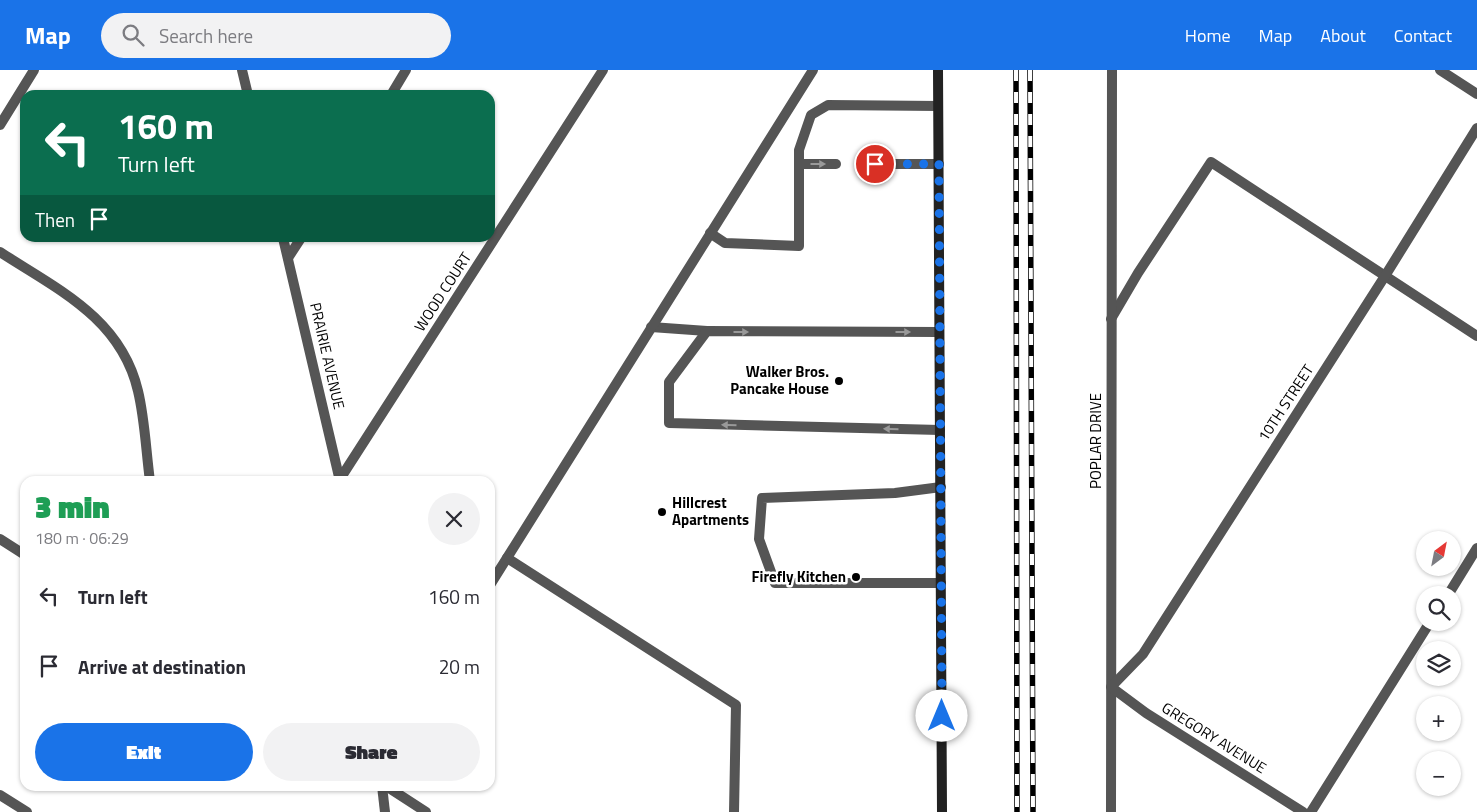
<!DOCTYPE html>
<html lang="en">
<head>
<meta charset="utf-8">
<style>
	:root { --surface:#fff; --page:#f2f2f3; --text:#2b2b33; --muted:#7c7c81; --accent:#1a73e8 }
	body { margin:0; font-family:"Titillium Web",sans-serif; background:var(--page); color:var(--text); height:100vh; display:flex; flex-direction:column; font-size:19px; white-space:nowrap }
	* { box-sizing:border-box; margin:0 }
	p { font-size:16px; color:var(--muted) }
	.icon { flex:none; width:28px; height:28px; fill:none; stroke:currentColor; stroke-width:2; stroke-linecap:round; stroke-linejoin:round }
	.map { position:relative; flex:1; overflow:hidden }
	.details { position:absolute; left:20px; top:406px; width:475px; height:315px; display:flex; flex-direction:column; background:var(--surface); border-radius:15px; box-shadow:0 1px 4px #0004 }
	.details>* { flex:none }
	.top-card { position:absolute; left:20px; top:20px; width:475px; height:152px; border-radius:15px; box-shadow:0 1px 4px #0004; background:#0b6e4f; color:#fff; overflow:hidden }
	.needle { width:32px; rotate:32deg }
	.buttons { position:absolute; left:1416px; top:461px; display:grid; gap:10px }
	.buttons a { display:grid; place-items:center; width:45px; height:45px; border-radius:50%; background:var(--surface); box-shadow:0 1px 4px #0004; font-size:25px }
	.pin { position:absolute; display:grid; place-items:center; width:42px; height:42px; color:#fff; margin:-21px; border:2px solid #fff; border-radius:50%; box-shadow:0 1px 5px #0007 }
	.me { position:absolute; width:55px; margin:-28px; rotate:0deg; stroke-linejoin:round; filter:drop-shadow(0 0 4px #0008) }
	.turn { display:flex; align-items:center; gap:18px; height:105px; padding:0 15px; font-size:22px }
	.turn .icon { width:65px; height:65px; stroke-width:2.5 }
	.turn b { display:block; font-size:35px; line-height:42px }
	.then { display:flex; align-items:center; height:48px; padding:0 15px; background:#0003; gap:10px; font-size:19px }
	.round { display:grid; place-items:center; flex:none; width:52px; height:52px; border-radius:26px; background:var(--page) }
	.overview { display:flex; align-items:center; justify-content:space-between; height:85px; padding:0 15px }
	h1 { font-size:30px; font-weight:800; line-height:38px; color:#1e9e55 }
	.cta { display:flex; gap:10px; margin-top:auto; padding:10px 15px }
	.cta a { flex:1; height:58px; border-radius:30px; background:var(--accent); color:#fff; font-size:20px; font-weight:800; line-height:58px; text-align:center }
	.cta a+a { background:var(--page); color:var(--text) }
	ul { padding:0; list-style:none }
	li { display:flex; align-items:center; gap:15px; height:70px; padding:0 15px }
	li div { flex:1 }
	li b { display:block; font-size:19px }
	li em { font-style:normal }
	header { display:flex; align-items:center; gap:30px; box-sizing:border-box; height:70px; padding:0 25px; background:var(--accent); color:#fff }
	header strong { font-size:24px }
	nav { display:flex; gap:28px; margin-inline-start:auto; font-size:18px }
	.search { width:350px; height:45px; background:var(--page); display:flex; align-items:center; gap:12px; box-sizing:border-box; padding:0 18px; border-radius:28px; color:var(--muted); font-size:19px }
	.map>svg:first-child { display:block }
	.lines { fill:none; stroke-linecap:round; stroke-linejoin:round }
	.lane { stroke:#555; stroke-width:10 }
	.street { stroke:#555; stroke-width:10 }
	.secondary { stroke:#222; stroke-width:10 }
	.rail-casing { stroke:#000; stroke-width:5.5 }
	.rail { stroke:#fff; stroke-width:4; stroke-dasharray:11; stroke-linecap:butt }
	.oneway { fill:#999 }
	.route { stroke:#1a73e8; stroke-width:9; stroke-dasharray:0 16.2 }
	.poi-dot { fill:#000; stroke:#fff; stroke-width:2 }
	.labels { text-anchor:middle; stroke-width:5; stroke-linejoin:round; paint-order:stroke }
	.street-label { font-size:15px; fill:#000; stroke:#fff }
	.poi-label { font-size:15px; font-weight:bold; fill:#000; stroke:#fff; text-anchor:end }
</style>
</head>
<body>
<header>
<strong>Map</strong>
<div class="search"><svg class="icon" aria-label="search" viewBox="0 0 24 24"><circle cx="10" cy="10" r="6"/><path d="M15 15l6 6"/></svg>Search here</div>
<nav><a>Home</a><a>Map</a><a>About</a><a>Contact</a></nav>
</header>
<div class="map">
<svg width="1477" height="742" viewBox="0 0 1477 742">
	<rect width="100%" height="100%" fill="#fff"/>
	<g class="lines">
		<!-- lane -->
		<g class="lane">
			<polyline points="391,25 406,0"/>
			<polyline points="0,55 34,0"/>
			<polyline points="799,94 836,94"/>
			<polyline points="875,94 939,94"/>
			<polyline points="710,163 725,173 799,176 799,80 811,45 828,35 938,36"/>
			<path d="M0 182C57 219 121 248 138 321 145 350 146 382 150 411"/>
			<polyline points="288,188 301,168"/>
			<polyline points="1111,249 1138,203 1211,92 1477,266"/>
			<polyline points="651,257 707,261"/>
			<polyline points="939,262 707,261 669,312 669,353 940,360"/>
			<polyline points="941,417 895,423 762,428 759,469 775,513 941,513"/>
			<polyline points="507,488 736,635 734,742"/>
			<polyline points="490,515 813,0"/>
			<polyline points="1448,525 1477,478"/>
			<polyline points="0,725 27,742"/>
			<polyline points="1311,742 1430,552"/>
		</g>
		<!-- street -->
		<g class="street">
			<polyline points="242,0 248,25"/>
			<polyline points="1440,0 1477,24"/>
			<polyline points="283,168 340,411"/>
			<polyline points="340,409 603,0"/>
			<polyline points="0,469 25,485"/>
			<polyline points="382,716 385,742"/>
			<polyline points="386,716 426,742"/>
			<polyline points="1111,742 1112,0"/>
			<polyline points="1303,742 1146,643 1111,617 1143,584 1385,206 1477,58"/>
		</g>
		<!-- secondary -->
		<polyline class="secondary" points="938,0 942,742"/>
		<!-- rail casing -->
		<g class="rail-casing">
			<g id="rail">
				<polyline points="1016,0 1017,742"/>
				<polyline points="1030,0 1033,742"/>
			</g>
		</g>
		<!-- rail -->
		<use href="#rail" class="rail"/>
	</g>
	<!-- one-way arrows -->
	<defs><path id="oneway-solid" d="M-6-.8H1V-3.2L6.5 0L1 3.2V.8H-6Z" transform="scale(1.25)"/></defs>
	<g class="oneway">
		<use href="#oneway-solid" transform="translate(818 94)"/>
		<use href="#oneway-solid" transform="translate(741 262)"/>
		<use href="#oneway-solid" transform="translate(903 262)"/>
		<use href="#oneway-solid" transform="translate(729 355) rotate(-179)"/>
		<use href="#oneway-solid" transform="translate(891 359) rotate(-179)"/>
	</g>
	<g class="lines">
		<!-- route -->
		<polyline class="route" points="875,94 939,94 942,646"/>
	</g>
	<!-- markers -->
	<g class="poi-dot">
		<circle cx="839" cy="311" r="5"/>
		<circle cx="662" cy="442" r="5"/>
		<circle cx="856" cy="507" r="5"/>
	</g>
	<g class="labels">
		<!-- street labels -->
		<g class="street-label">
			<text transform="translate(443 222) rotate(-57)" y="5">WOOD COURT</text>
			<text transform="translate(327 286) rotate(77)" y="5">PRAIRIE AVENUE</text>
			<text transform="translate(1286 333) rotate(-57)" y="5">10TH STREET</text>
			<text transform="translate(1096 371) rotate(-90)" y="5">POPLAR DRIVE</text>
			<text transform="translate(1214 668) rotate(32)" y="5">GREGORY AVENUE</text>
		</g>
		<!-- poi labels -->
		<g class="poi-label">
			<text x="829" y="307">Walker Bros.<tspan x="829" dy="17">Pancake House</tspan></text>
			<text x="672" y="438" text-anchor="start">Hillcrest<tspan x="672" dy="17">Apartments</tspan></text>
			<text x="846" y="512">Firefly Kitchen</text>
		</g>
	</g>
</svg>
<div class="buttons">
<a><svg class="needle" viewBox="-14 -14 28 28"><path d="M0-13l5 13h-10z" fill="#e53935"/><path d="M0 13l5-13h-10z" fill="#7c7c81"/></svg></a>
<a><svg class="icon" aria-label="search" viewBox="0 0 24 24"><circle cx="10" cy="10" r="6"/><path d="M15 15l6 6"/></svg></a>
<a><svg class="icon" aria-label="layers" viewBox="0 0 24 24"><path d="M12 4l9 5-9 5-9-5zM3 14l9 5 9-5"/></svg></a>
<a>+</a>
<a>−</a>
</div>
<div class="pin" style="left:875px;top:94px;background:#d93025"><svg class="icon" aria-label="arrive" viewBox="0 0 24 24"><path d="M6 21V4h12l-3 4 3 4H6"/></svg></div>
<svg class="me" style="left:942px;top:646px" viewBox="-20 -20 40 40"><circle r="19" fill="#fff"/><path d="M0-13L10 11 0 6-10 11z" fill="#1a73e8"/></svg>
<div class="top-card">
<div class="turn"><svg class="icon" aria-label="left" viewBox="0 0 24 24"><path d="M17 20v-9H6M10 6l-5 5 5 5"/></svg><div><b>160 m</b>Turn left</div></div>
<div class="then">Then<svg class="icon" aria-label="arrive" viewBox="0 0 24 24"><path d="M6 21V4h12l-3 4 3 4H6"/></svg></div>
</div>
<section class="details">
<div class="overview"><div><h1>3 min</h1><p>180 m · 06:29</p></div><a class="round"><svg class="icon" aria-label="close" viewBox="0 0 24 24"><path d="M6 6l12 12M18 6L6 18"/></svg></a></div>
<ul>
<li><svg class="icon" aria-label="left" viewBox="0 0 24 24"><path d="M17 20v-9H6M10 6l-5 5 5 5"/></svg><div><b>Turn left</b></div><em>160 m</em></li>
<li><svg class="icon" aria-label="arrive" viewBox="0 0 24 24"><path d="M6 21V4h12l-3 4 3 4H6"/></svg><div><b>Arrive at destination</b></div><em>20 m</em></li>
</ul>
<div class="cta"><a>Exit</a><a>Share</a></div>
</section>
</div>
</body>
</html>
